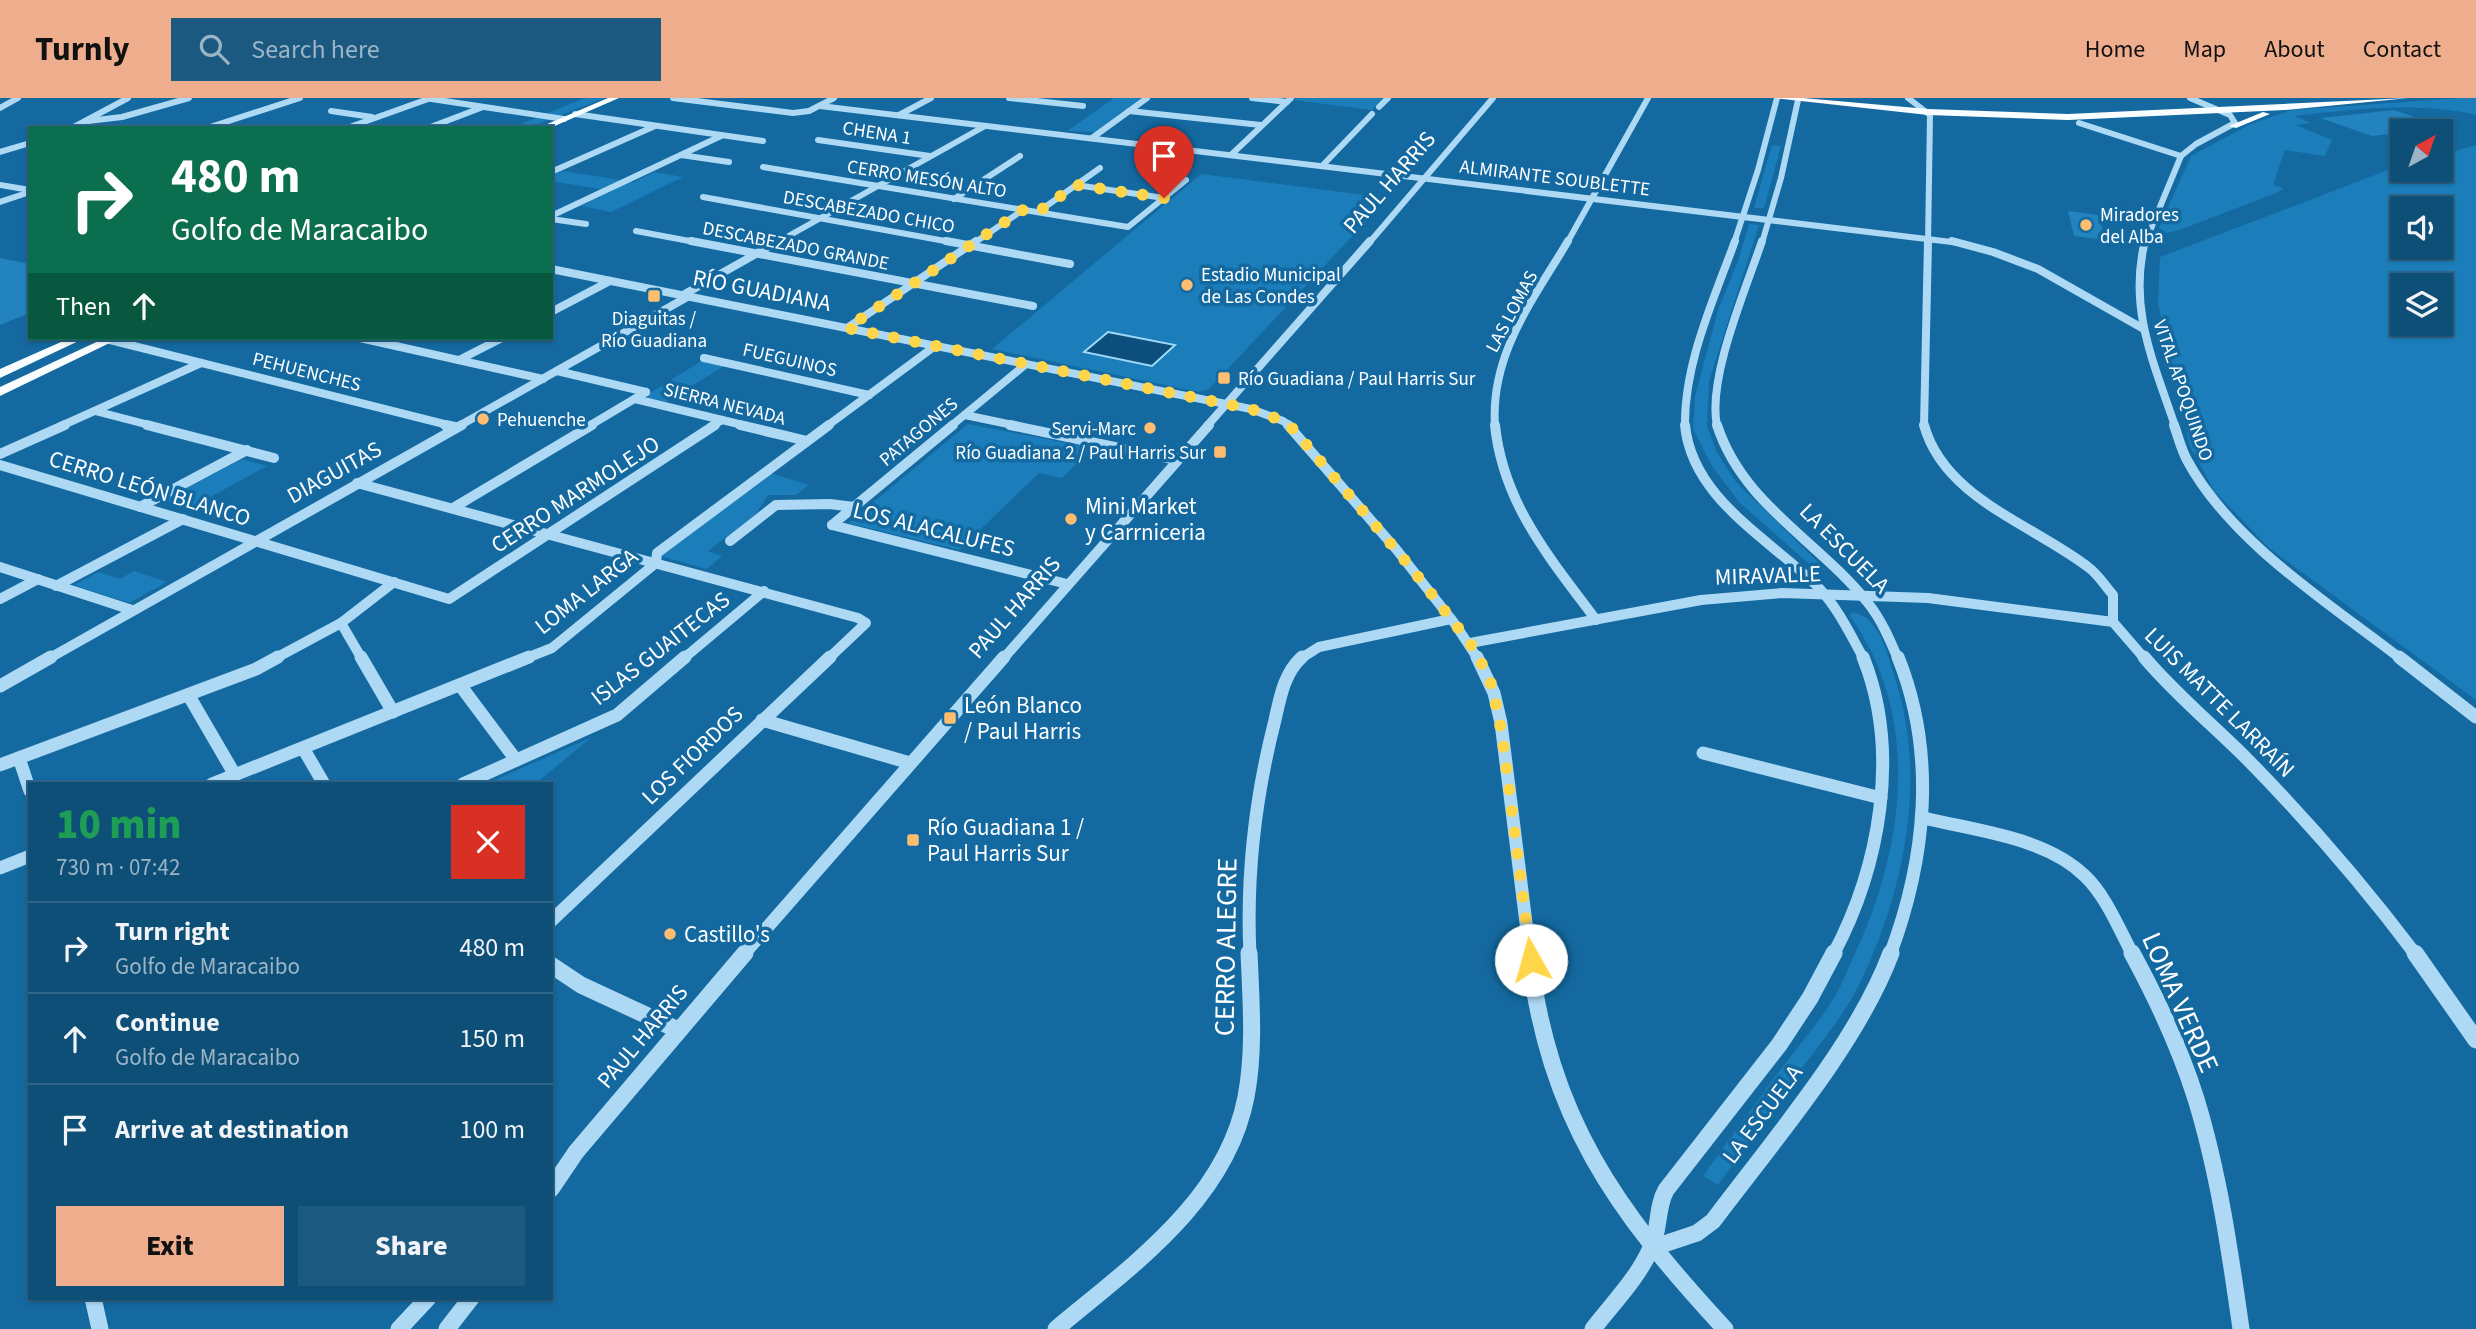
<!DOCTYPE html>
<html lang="en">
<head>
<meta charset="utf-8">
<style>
	:root { --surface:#0e4f78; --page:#1c5980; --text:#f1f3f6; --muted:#9bb5c6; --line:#2e668a; --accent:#eead8d }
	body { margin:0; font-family:"Source Sans 3",sans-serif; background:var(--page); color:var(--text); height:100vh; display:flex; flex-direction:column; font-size:26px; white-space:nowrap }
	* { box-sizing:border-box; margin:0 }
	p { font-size:23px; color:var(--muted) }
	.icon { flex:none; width:38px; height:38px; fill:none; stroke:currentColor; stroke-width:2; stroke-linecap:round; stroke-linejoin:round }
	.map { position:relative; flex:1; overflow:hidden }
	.drawer { position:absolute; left:28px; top:684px; width:525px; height:518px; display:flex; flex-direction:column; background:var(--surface); border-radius:0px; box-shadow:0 2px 5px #0004,0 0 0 2px var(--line) }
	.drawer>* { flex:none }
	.top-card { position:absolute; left:28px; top:28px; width:525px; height:214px; border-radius:0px; box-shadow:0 2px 5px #0004,0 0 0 2px var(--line); background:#0b6e4f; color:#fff; overflow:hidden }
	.needle { width:46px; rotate:40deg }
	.buttons { position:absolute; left:2390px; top:21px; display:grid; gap:14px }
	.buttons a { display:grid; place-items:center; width:63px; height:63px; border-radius:0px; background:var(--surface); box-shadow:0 2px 5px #0004,0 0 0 2px var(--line); font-size:35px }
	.pin { position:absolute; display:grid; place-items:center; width:60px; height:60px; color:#fff; margin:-72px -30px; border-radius:50% 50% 50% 0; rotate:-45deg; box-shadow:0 0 7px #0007 }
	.pin .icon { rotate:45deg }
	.me { position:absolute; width:77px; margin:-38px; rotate:353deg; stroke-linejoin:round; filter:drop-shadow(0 0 5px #0008) }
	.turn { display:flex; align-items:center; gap:24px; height:147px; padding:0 28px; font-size:32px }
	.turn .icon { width:91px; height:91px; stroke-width:2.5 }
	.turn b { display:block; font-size:49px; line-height:60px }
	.then { display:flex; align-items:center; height:66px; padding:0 28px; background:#0003; gap:14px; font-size:26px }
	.round { display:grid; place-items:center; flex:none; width:74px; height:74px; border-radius:0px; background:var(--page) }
	.overview { display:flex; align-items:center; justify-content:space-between; height:119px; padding:0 28px }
	h1 { font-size:42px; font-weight:800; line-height:52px; color:#1e9e55 }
	.primary-button { display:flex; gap:14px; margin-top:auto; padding:14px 28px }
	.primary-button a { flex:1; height:80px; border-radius:0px; background:var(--accent); color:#111; font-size:28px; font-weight:800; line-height:80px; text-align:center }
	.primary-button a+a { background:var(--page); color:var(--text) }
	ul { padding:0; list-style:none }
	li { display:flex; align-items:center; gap:21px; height:91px; padding:0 28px; border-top:2px solid var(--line) }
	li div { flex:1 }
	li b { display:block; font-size:26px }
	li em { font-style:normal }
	header { display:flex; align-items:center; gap:42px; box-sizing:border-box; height:98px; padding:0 35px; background:var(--accent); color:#111 }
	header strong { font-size:33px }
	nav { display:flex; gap:38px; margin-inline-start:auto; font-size:24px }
	.search { width:490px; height:63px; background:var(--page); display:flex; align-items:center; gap:18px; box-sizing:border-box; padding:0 24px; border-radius:0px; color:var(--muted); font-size:26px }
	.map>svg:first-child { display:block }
	.green { fill:#1b7eba; fill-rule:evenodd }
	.water { fill:#0c4f7d; stroke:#9fd7f7; stroke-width:2 }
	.building { fill:#2283bf }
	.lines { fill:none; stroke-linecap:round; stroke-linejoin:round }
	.minor-far4 { stroke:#add9f4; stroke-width:6 }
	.minor-far3 { stroke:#add9f4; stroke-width:8 }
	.minor-far2 { stroke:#add9f4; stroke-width:10 }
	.minor-far1 { stroke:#add9f4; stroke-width:13 }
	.minor { stroke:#add9f4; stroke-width:17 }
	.major { fill:#fafdff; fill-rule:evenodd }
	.route { stroke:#ffd54a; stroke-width:12; stroke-dasharray:0 21.6 }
	.poi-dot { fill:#ffbd70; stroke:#1369a0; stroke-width:2.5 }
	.labels { text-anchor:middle; stroke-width:7; stroke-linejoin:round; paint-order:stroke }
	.far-street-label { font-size:19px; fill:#fff; stroke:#1369a0 }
	.far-poi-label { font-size:19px; fill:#fff; stroke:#1369a0; text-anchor:start }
	.street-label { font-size:23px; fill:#fff; stroke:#1369a0 }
	.poi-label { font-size:23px; fill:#fff; stroke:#1369a0; text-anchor:start }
	.near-street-label { font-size:28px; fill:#fff; stroke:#1369a0 }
</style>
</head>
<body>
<header>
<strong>Turnly</strong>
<div class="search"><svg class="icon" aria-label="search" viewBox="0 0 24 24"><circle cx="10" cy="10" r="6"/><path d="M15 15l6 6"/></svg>Search here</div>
<nav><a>Home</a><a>Map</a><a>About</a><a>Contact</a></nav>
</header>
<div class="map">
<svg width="2476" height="1231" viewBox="0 0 2476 1231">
	<rect width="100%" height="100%" fill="#1369a0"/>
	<!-- green -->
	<g class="green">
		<polygon points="585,0 605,0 535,27 511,30"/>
		<polygon points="1114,0 1141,0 1095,34 1067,33"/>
		<polygon points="1296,0 1383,0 1372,12 1294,2"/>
		<path d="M2460 0H2476V17C2417 3 2348 12 2295 18L2311 25 2296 27 2332 42 2325 58 2285 52 2273 87 2283 90 2279 94 2182 131 2167 135 2159 130 2191 58 2251 26 2292 12Z"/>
		<polygon points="1772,47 1781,48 1764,110 1754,110"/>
		<path d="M2476 47V602L2269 450 2214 393 2190 348 2164 236 2158 204 2160 159 2388 72 2403 68V72H2441V57ZM2403 110H2441V149H2403ZM2403 187H2441V226H2403Z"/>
		<polygon points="563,73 634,84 654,74 683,79 611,114 581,108 612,93 551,83 551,78"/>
		<polygon points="1201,76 1388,100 1209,291 1199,294 992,251"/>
		<polygon points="1749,126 1759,127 1709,283 1707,328 1716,353 1736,384 1826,472 1815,471 1739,404 1710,365 1693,331 1695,298 1719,209 1737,166"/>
		<polygon points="703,262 726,267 664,305 642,300"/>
		<polygon points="968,326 1093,350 1062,380 1039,375 959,452 848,425"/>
		<polygon points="242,361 267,368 190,410 164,402"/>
		<polygon points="770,375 809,387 796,397 768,397 756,416 708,453 722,458 707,471 660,458"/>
		<polygon points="134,473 167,484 129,505 74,487 99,474 120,481"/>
		<path d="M1852 514C1879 518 1887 555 1894 577 1928 678 1905 793 1859 887 1845 915 1824 941 1805 966 1776 1006 1747 1047 1718 1087L1703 1078C1729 1042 1755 1006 1781 971 1798 948 1817 927 1832 903 1841 890 1846 874 1853 860 1904 753 1923 620 1850 518Z"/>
		<polygon points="592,639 535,686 486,686"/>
	</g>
	<!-- water -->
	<polygon class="water" points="1108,234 1175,247 1152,268 1084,254"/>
	<!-- building -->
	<g class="building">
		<polygon points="2394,12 2448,30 2372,38 2320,20"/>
		<polygon points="2068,113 2098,117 2106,142 2074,138"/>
		<polygon points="0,160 30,166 30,215 0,227"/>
	</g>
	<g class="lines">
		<!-- minor-far4 -->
		<g class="minor-far4">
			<polyline points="425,0 564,21"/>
			<polyline points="673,0 793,15 809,13 834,0"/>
			<polyline points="1009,0 1083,8"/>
			<polyline points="1252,0 1287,4"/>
			<polyline points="1908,0 1930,17 1928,145"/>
			<polyline points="820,8 1960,145"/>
			<polyline points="1379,9 1388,0"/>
			<polyline points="0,10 18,0"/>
			<polyline points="331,13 372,19"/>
			<polyline points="1129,13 1261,27"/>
			<polyline points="575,16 763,43"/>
			<polyline points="899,17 931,0"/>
			<polyline points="88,23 122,19 189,0"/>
			<polyline points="2079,25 2181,58"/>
			<polyline points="72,30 128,0"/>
			<polyline points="207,30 300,0"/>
			<polyline points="347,30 431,0"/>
			<polyline points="428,30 483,9"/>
			<polyline points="1092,40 1147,0"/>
			<polyline points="818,42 930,58"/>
			<polyline points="0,54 30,45"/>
			<polyline points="681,57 729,64"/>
			<polyline points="1231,57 1291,0"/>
			<polyline points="1322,68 1372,16"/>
			<polyline points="763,69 1128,129 1186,82"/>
			<polyline points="551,74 655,28"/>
			<polyline points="0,87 30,92"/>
			<polyline points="1076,87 1164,100"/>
			<polyline points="703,99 956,145"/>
			<polyline points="954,101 1020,58"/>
			<polyline points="0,104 30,94"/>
			<polyline points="1038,114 1100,70"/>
			<polyline points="551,118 721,38"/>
			<polyline points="551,121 586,126"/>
			<polyline points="636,133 700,145"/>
			<polyline points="776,145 985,28"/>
			<polyline points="974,145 1023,112"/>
			<polyline points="1369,145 1493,0"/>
			<polyline points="1567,145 1648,0"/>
			<polyline points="1734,145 1758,72 1777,0"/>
			<polyline points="1762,145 1781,80 1798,2"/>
			<polyline points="2145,145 2181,58 2196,46 2235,25 2230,17 2190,0"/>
		</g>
		<!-- minor-far3 -->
		<g class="minor-far3">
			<polyline points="691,143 1033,208"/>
			<polyline points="946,143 1070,166"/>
			<polyline points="1952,143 1993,154 2038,171 2142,230"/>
			<path d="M2145 143C2128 211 2154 265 2175 328"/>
			<polyline points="551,171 1251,311 1283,323 1290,328"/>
			<polyline points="683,197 779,143"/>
			<polyline points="551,214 610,183"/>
			<polyline points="847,230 976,143"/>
			<polyline points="360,240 543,281"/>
			<polyline points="110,242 452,328"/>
			<polyline points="704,260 869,297"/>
			<polyline points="459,262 502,240"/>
			<polyline points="557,273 646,294"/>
			<polyline points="635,301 747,328"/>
			<polyline points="95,313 153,328"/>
			<polyline points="965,317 1018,328"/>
			<polyline points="61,328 201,265"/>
			<polyline points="459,328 689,198"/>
			<polyline points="589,328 646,294"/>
			<polyline points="712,328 722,322"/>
			<polyline points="827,328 935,248"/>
			<polyline points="951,328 1026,266"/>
			<polyline points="1207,328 1370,143"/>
			<path d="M1495 328C1490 256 1533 202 1568 143"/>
			<path d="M1685 328C1684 265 1714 201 1735 143"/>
			<path d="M1717 328C1707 280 1746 191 1762 143"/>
			<polyline points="1924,328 1928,143"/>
		</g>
		<!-- minor-far2 -->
		<g class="minor-far2">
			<polyline points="147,327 274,360"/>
			<polyline points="445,327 455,329"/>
			<polyline points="740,327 807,343"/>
			<polyline points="1010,327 1177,362"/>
			<polyline points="1288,327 1396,451 1455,526 1478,561"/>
			<path d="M1495 327C1503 406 1550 460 1596 522"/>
			<path d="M1685 327C1692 401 1770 441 1818 489 1838 510 1850 536 1864 561"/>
			<path d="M1717 327C1743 407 1818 442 1868 505 1881 521 1890 542 1898 561"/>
			<path d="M1924 327C1944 400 2032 426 2088 469 2098 476 2105 488 2113 497V524L2145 561"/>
			<path d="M2174 327C2178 338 2181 351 2187 362 2231 444 2329 505 2401 561"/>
			<polyline points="0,356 65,327"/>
			<polyline points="0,367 449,501 715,327"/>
			<polyline points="357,385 858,520 866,525 828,561"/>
			<polyline points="140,409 247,352"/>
			<polyline points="453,410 592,327"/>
			<polyline points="832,427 953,327"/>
			<polyline points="832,427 1067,486"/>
			<polyline points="730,443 776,407 830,406 854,409"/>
			<polyline points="0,469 132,512"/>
			<polyline points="56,488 183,421"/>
			<polyline points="0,501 38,481"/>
			<polyline points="341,525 362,561"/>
			<polyline points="1470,545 1701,502 1782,495 1928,500 2113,524"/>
			<polyline points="48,561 462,327"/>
			<polyline points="274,561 341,525 394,484"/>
			<polyline points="524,561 552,550 656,465 657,455 829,327"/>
			<polyline points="683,561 764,493"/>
			<polyline points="1003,561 1209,327"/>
			<polyline points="1300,561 1319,549 1451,521"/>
		</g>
		<!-- minor-far1 -->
		<g class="minor-far1">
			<polyline points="361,559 393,614"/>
			<polyline points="1477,559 1494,595 1501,625 1530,857"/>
			<path d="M2144 559C2175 596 2213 627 2247 661 2307 722 2364 788 2416 857"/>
			<polyline points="2399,559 2476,619"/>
			<polyline points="460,587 516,662"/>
			<polyline points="0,588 51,559"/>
			<polyline points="189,598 235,677"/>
			<polyline points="762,622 910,665"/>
			<polyline points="303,650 324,686"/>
			<polyline points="1703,655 1881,700"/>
			<polyline points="19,660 30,693"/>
			<polyline points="0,667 256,571 278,559"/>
			<polyline points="212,686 529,559"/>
			<polyline points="463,686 617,617 685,559"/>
			<path d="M1924 720C1976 733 2045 739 2085 778 2106 798 2119 831 2133 857"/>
			<polyline points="0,770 30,758"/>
			<polyline points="551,823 830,559"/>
			<polyline points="743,857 1004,559"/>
			<path d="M1250 857C1246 776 1255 700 1275 622 1280 600 1284 575 1302 559"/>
			<path d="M1833 857C1880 769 1901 653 1863 559"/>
			<path d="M1890 857C1926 761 1937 656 1898 559"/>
		</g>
		<!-- minor -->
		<g class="minor">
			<path d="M1529 855C1549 1020 1615 1112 1725 1231"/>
			<path d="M2132 855C2157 901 2180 950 2196 1001 2219 1076 2230 1154 2241 1231"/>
			<polyline points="2415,855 2476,942"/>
			<polyline points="551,867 581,887 678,932"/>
			<polyline points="551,1091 576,1054 745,855"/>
			<path d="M1652 1150 1697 1135 1713 1123C1772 1044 1857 946 1891 855"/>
			<polyline points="93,1200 100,1231"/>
			<polyline points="399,1231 428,1200"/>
			<polyline points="447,1231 471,1200"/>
			<path d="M1056 1231C1131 1168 1226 1103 1246 999 1255 952 1251 903 1249 855"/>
			<path d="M1593 1231C1613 1205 1638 1180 1651 1150 1660 1132 1656 1110 1666 1092L1779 947 1810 900 1834 855"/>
		</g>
		<!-- major -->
		<g class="major">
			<polygon points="608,0 619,0 550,30 538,30"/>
			<polygon points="1773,0 1803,0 1928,11 2068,16 2409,0 2285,12 2068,22 1928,17"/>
			<polygon points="2263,14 2270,16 2236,30 2229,28"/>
			<polygon points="70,240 85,240 0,280 0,271"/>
			<polygon points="105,240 120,240 0,298 0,289"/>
		</g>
	</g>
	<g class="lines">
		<!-- route -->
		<polyline class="route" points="1164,100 1076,87 1038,114 1023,112 847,230 1251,311 1283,323 1293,331 1408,466 1470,545 1483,568 1492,588 1502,636 1531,862"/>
	</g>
	<!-- markers -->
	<g class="poi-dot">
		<circle cx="2086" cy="127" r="7"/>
		<circle cx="1187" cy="187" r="7"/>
		<rect x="647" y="191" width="14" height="14" rx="3.5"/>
		<rect x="1217" y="273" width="14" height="14" rx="3.5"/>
		<circle cx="483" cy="321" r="7"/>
		<circle cx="1150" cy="330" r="7"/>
		<rect x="1213" y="347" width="14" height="14" rx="3.5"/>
		<circle cx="1071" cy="421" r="7"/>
		<rect x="943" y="613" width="14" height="14" rx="3.5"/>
		<rect x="906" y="735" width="14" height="14" rx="3.5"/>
		<circle cx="670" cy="836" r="7"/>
	</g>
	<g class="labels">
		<!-- far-street labels -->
		<g class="far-street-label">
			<text transform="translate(877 34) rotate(9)" y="7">CHENA 1</text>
			<text transform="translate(1555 79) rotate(7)" y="7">ALMIRANTE SOUBLETTE</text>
			<text transform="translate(927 80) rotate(9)" y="7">CERRO MESÓN ALTO</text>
			<text transform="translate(869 113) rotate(10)" y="7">DESCABEZADO CHICO</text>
			<text transform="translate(796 147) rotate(11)" y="7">DESCABEZADO GRANDE</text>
			<text transform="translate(1511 213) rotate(-62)" y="7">LAS LOMAS</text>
			<text transform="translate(790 261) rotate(13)" y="7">FUEGUINOS</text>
			<text transform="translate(307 273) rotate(14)" y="7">PEHUENCHES</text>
			<text transform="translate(2184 292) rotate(71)" y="7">VITAL APOQUINDO</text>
			<text transform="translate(725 305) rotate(14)" y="7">SIERRA NEVADA</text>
			<text transform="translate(918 333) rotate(-40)" y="7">PATAGONES</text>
		</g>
		<!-- far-poi labels -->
		<g class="far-poi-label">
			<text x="2100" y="123">Miradores<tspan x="2100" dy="22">del Alba</tspan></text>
			<text x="1201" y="183">Estadio Municipal<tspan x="1201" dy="22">de Las Condes</tspan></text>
			<text x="654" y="227" text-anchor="middle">Diaguitas /<tspan x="654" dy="22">Río Guadiana</tspan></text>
			<text x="1238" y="287">Río Guadiana / Paul Harris Sur</text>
			<text x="497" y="328">Pehuenche</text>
			<text x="1136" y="337" text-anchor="end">Servi-Marc</text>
			<text x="1206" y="361" text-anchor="end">Río Guadiana 2 / Paul Harris Sur</text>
		</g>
		<!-- street labels -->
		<g class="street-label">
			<text transform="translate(1389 84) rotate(-49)" y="8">PAUL HARRIS</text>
			<text transform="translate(762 192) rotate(11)" y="8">RÍO GUADIANA</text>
			<text transform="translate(334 374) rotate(-29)" y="8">DIAGUITAS</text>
			<text transform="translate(150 390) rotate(17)" y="8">CERRO LEÓN BLANCO</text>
			<text transform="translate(575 396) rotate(-33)" y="8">CERRO MARMOLEJO</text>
			<text transform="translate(934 431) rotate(14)" y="8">LOS ALACALUFES</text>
			<text transform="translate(1845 450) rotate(45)" y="8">LA ESCUELA</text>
			<text transform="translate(1768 477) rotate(-2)" y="8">MIRAVALLE</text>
			<text transform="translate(586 493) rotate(-38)" y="8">LOMA LARGA</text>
			<text transform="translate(1014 509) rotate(-49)" y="8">PAUL HARRIS</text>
			<text transform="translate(660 550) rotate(-38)" y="8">ISLAS GUAITECAS</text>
			<text transform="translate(2220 604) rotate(45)" y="8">LUIS MATTE LARRAÍN</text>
			<text transform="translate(692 657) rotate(-44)" y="8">LOS FIORDOS</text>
			<text transform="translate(642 938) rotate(-50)" y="8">PAUL HARRIS</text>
			<text transform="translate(1762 1016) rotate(-53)" y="8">LA ESCUELA</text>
		</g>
		<!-- poi labels -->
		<g class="poi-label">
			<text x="1085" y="416">Mini Market<tspan x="1085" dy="26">y Carrniceria</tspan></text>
			<text x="964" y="615">León Blanco<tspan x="964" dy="26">/ Paul Harris</tspan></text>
			<text x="927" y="737">Río Guadiana 1 /<tspan x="927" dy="26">Paul Harris Sur</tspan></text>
			<text x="684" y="844">Castillo's</text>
		</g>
		<!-- near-street labels -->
		<g class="near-street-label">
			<text transform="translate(1225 849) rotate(-89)" y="10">CERRO ALEGRE</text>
			<text transform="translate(2181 904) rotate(66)" y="10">LOMA VERDE</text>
		</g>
	</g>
</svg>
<div class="buttons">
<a><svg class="needle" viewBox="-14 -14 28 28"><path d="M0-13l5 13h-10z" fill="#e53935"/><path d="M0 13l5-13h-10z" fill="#9bb5c6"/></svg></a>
<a><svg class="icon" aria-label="sound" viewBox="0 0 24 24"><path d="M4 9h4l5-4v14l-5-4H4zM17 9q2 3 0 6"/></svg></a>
<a><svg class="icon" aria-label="layers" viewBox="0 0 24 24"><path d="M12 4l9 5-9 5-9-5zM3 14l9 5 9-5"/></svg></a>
</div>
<div class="pin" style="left:1164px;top:100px;background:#d93025"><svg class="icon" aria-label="arrive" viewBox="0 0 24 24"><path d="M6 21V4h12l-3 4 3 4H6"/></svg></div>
<svg class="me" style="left:1531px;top:862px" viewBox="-20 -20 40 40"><circle r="19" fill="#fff"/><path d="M0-13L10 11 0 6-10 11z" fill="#ffd54a"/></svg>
<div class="top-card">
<div class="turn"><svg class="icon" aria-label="right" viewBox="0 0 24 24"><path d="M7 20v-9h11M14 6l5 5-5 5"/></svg><div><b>480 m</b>Golfo de Maracaibo</div></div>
<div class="then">Then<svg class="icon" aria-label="ahead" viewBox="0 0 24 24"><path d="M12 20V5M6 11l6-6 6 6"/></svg></div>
</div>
<section class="drawer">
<div class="overview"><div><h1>10 min</h1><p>730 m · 07:42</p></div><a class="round" style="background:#d93025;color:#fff"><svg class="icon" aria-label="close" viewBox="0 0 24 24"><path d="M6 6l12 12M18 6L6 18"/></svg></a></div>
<ul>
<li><svg class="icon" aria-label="right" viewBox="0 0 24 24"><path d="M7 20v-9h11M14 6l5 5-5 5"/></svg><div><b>Turn right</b><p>Golfo de Maracaibo</p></div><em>480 m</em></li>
<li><svg class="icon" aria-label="ahead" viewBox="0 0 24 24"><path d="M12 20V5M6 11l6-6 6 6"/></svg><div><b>Continue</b><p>Golfo de Maracaibo</p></div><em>150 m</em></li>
<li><svg class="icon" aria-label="arrive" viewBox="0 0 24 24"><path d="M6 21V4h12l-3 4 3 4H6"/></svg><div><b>Arrive at destination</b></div><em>100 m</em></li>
</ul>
<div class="primary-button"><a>Exit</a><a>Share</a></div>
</section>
</div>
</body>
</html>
